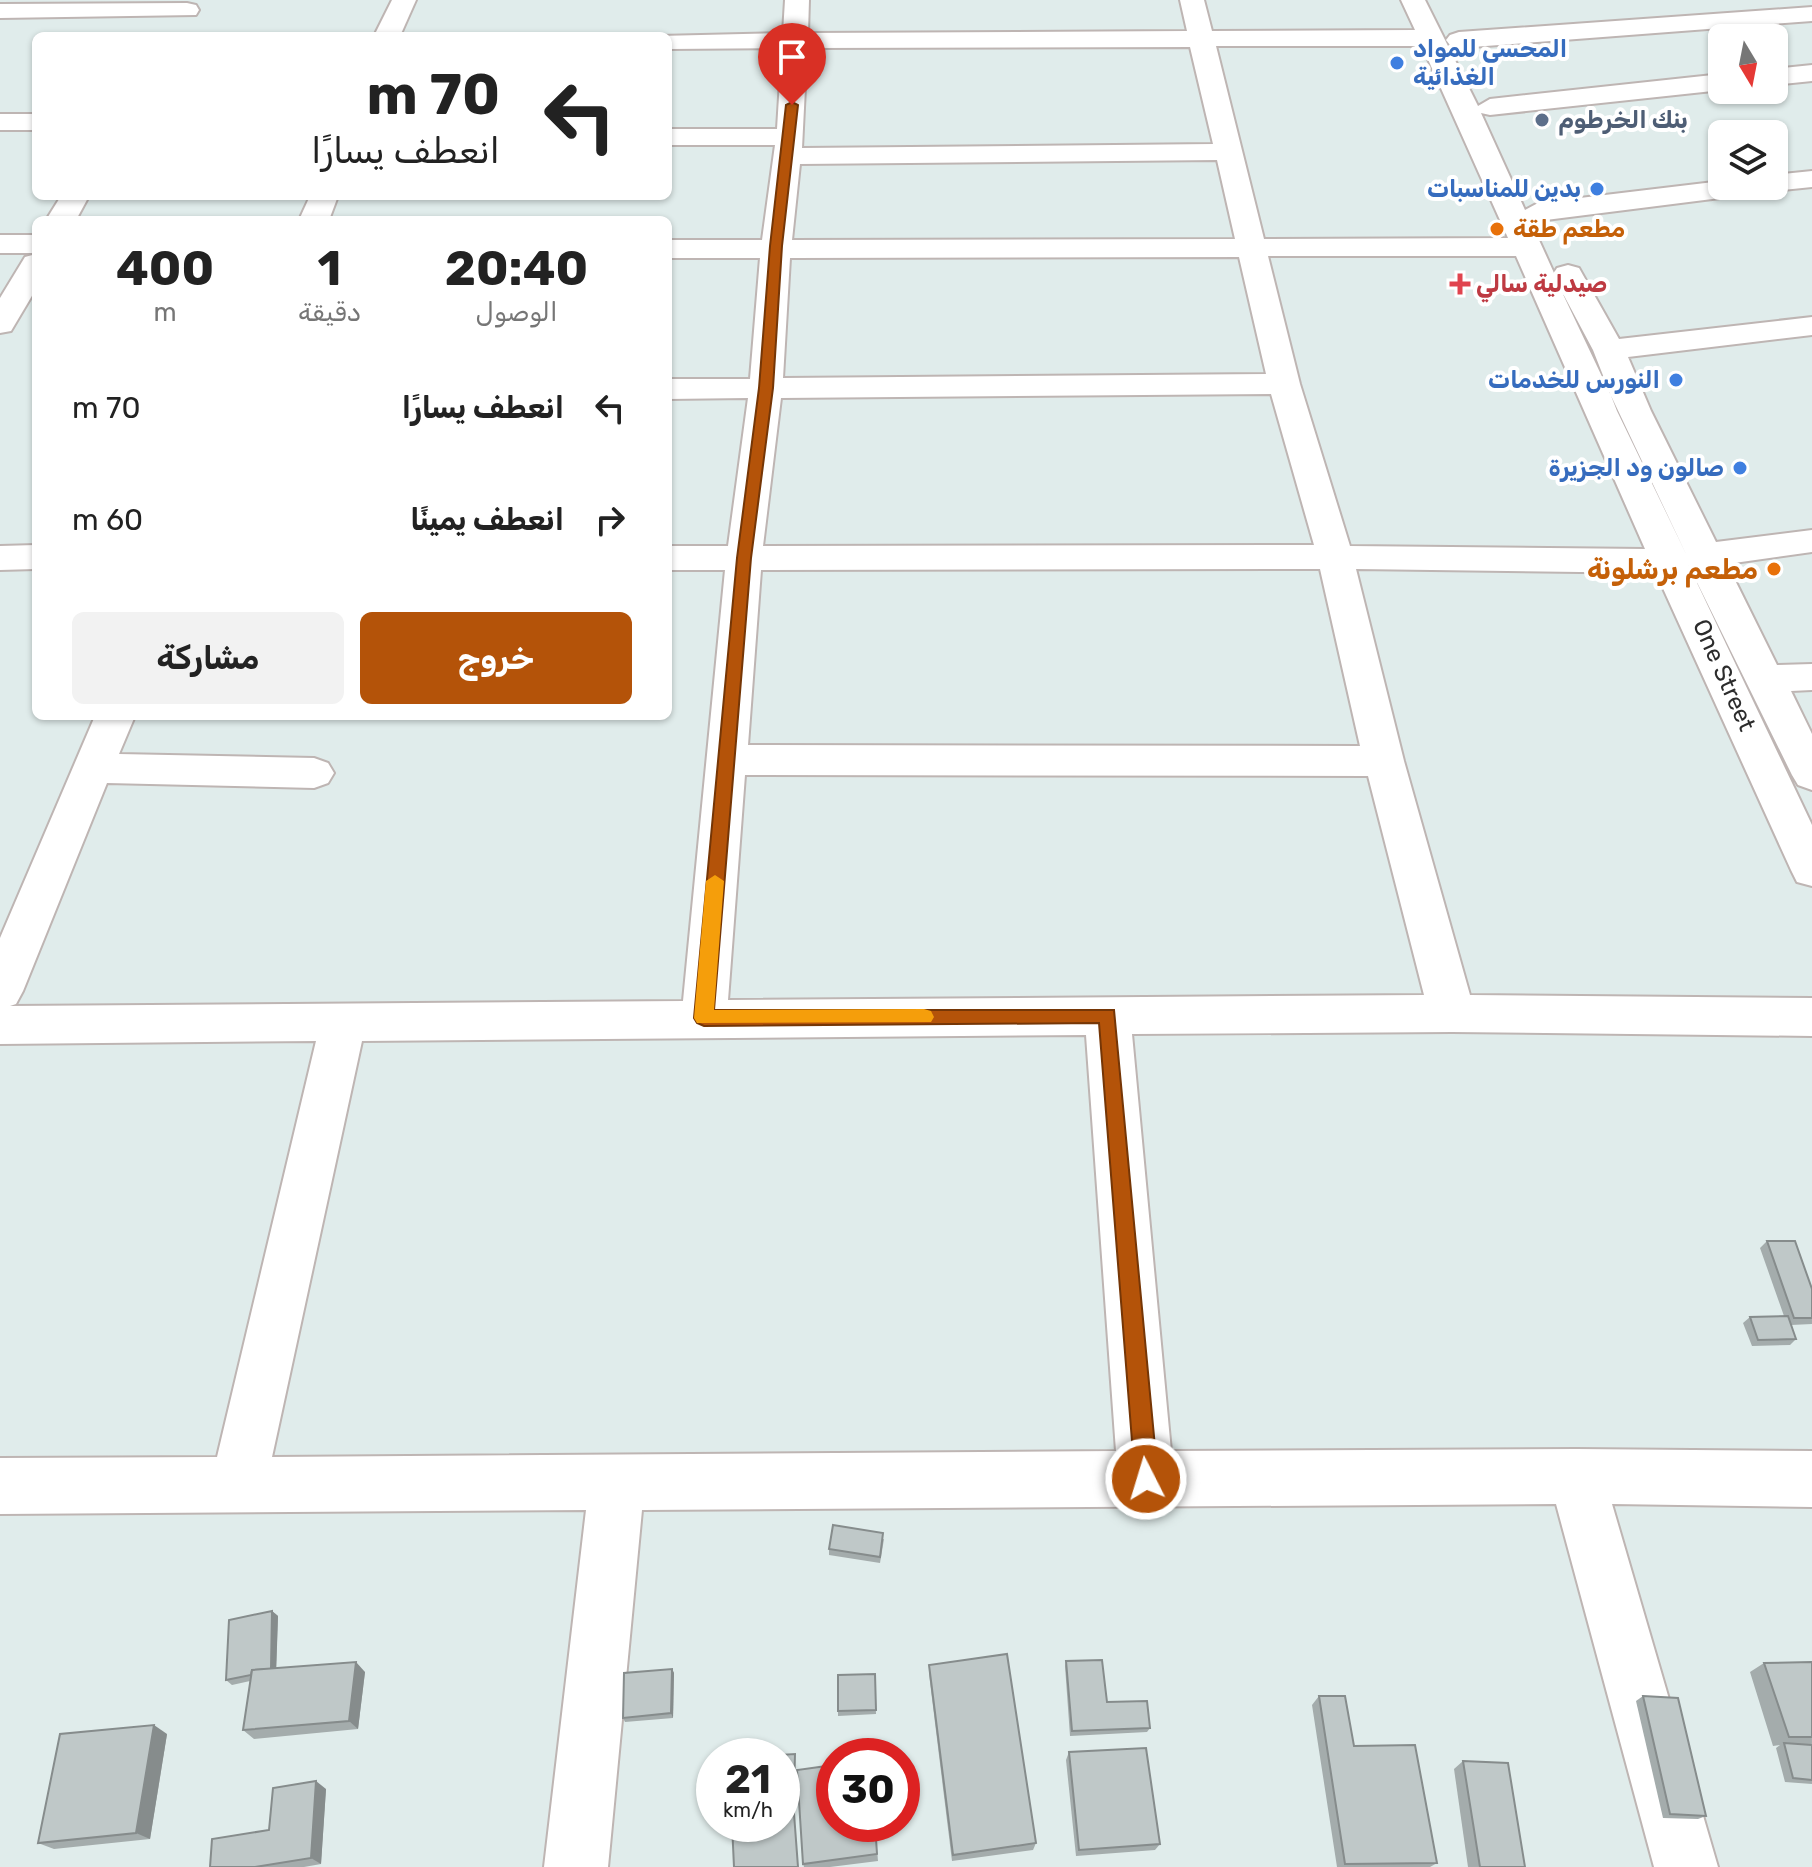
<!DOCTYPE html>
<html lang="ar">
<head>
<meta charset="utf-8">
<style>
	:root { --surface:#fff; --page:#f2f2f2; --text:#222; --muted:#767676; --accent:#b45309 }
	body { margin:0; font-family:Rubik,Cairo,sans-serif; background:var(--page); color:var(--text); direction:rtl; height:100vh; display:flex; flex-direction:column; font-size:30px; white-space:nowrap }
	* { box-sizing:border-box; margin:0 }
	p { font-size:26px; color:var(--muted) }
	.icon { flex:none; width:44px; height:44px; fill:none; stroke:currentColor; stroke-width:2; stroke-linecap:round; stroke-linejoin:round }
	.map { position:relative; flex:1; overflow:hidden; direction:ltr }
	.panel { position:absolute; left:32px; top:216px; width:640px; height:504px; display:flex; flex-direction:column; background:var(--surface); border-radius:12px; box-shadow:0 2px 6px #0004; direction:rtl }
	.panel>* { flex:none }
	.top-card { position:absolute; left:32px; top:32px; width:640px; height:168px; border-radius:12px; box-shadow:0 2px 6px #0004; direction:rtl; background:#fff; color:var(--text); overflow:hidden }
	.needle { width:52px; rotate:170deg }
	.buttons { position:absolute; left:1708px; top:24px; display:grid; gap:16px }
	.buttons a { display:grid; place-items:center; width:80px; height:80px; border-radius:12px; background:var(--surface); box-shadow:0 2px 6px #0004; font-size:40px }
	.speed { position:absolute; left:696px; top:1738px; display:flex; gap:16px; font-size:40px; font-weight:700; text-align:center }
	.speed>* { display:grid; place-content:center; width:104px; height:104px; border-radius:50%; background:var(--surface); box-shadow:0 2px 6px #0004; line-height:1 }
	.speed small { font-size:20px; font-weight:400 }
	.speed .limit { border:12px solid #d22; background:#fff; color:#111 }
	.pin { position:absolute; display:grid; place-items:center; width:68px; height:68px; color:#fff; margin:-82px -34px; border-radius:50% 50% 50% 0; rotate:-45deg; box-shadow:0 0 8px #0007 }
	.pin .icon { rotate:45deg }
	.me { position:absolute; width:88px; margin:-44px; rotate:355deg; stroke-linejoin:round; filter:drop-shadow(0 0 6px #0008) }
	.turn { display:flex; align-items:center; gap:28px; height:168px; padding:0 40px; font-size:36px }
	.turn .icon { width:104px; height:104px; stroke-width:2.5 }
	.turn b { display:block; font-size:56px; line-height:68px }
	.eta { display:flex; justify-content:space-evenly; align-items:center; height:136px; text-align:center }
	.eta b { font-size:48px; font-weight:700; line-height:56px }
	.action { display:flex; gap:16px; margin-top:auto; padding:16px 40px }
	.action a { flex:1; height:92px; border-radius:12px; background:var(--accent); color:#fff; font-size:32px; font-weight:700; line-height:92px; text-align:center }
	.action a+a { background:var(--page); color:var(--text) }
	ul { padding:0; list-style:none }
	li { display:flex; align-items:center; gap:24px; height:112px; padding:0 40px }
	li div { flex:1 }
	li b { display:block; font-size:30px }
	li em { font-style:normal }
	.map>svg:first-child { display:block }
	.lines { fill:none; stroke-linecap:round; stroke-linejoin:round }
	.minor-casing { stroke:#beb5b3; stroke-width:4 }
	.minor { fill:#fff; fill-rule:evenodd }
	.wall { fill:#a4acac }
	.shaded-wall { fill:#868c8c }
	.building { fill:#bfc8c8; stroke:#868c8c; stroke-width:2 }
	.route { fill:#b45309; stroke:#753606; stroke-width:2 }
	.slow { fill:#f59e0b }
	.shop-dot { fill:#3f7fe0; stroke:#fff; stroke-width:3 }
	.service-dot { fill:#5c6f8a; stroke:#fff; stroke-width:3 }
	.food-dot { fill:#e8710a; stroke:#fff; stroke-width:3 }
	.health-dot { fill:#e0444e; stroke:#fff; stroke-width:3 }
	.labels { text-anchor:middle; stroke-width:8; stroke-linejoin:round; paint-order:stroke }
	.far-shop-label { font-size:24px; font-weight:bold; fill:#366cbe; stroke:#fff; text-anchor:end }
	.far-service-label { font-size:24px; font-weight:bold; fill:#4e5e75; stroke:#fff; text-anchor:start }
	.far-food-label { font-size:24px; font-weight:bold; fill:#c56008; stroke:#fff; text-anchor:start }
	.far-health-label { font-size:24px; font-weight:bold; fill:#be3a42; stroke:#fff; text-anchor:start }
	.far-street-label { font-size:24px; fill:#2c2c2c; stroke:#fff }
	.food-label { font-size:28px; font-weight:bold; fill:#c56008; stroke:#fff; text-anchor:end }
</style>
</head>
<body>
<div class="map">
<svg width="1812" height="1867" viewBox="0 0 1812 1867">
	<rect width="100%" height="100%" fill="#e0eceb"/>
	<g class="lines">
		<!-- minor casing -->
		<g class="minor-casing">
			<g id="minor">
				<polygon points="392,0 416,0 400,36 374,36"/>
				<path d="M785 0H809L808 33 1187 31 1180 0H1204L1212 31 1415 30 1401 0H1425L1478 106 1490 99 1722 74V90L1490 115 1481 113 1525 210 1538 203 1722 181V186H1774V175L1812 171V187L1774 191 1764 189 1752 194 1538 221 1529 218 1554 273 1557 268 1568 265 1579 268 1619 339 1812 317V335L1628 357 1651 411 1716 542 1812 530V552L1727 564 1777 665 1812 664V690L1791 691 1812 734V790L1798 785 1792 775 1688 564 1812 825V886L1797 882 1791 870 1656 573 1356 569 1404 761 1470 995 1812 998V1036L1452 1032 1132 1034 1171 1451 1576 1449 1812 1451V1507L1612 1504 1718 1867H1654L1556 1504 642 1510 608 1867H544L586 1510 0 1514V1458L217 1457 316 1041 0 1044V938L95 716H135L119 754 314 758 328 763 334 773 328 783 314 788 107 783 23 991 16 1004 10 1006 683 1001 725 570H668V546H728L748 398 668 399V379H750L760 258H668V240H762L775 145H668V129H777L782 48 668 49V36H659L783 33ZM1216 46H1422L1508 238 1264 239ZM1190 47 1213 144 802 148 807 48ZM1217 160 1235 239 792 240 800 164ZM1268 256H1516L1645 549 1350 546 1300 384ZM1239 257 1266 374 783 378 790 258ZM1560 288 1593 350 1617 411 1687 556ZM1271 394 1314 545 763 546 781 398ZM1320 569 1360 746 748 745 761 570ZM745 775 1368 776 1424 995 728 1000ZM1086 1035 1116 1451 272 1457 362 1041Z"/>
				<polygon points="187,3 196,5 199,10 196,15 0,18 0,4"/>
				<polygon points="1812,7 1812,21 1459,48 1450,45 1446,40 1450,35 1459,32"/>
				<polygon points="1812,65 1812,81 1774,85 1774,69"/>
				<rect x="0" y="114" width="36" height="16"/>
				<polygon points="61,196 89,196 76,220 46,220"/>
				<polygon points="310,196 338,196 329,220 299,220"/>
				<rect x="0" y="235" width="36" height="18"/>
				<polygon points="36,254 36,289 11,331 0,333 0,298 25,257"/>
				<polygon points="36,545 36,569 0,570 0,546"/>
			</g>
		</g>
		<!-- minor -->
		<use href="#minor" class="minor"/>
	</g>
	<!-- wall -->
	<g class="wall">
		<polygon points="1767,1241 1812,1289 1812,1324 1791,1325 1796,1339 1790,1345 1752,1346 1743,1323 1750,1317 1784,1316 1760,1248"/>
		<polygon points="884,1539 880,1563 829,1555 829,1549"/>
		<polygon points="272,1611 278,1616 276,1668 365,1672 358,1729 254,1739 243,1730 250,1681 232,1685 226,1680"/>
		<polygon points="1066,1661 1107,1702 1150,1728 1147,1732 1070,1736 1065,1666"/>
		<polygon points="1812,1662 1812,1745 1803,1745 1812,1745 1812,1784 1785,1782 1776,1748 1780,1745 1773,1746 1750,1672 1764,1663"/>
		<polygon points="929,1665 1036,1843 1033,1850 952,1861 929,1674"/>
		<polygon points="672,1669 674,1673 673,1718 625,1722 623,1718"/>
		<polygon points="875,1674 876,1714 838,1716 838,1711"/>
		<polygon points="1319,1696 1354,1746 1437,1863 1430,1867 1337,1867 1312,1705"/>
		<polygon points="1643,1696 1706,1816 1698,1819 1663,1818 1636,1701"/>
		<polygon points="167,1734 150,1839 54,1849 38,1843"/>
		<polygon points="1069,1752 1160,1844 1155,1850 1076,1856 1066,1760"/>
		<polygon points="795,1754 795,1799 782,1799 782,1756"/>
		<polygon points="1463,1761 1525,1867 1468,1867 1454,1769"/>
		<polygon points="326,1789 321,1864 304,1867 210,1867 269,1830"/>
		<polygon points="834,1824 875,1824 878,1861 830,1867 804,1867 803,1864"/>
	</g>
	<!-- shaded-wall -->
	<g class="shaded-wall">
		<polygon points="272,1611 278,1616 276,1676 271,1671"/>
		<polygon points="356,1662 365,1672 358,1729 349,1721"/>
		<polygon points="672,1669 674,1673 673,1718 671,1713"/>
		<polygon points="154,1725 167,1734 150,1839 136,1833"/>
		<polygon points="316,1781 326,1789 321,1864 311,1858"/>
	</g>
	<!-- building -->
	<g class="building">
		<polygon points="1767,1241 1795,1241 1812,1289 1812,1318 1794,1318"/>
		<polygon points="1788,1316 1796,1339 1758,1340 1750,1317"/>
		<polygon points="833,1525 883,1533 880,1557 829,1549"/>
		<polygon points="272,1611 271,1669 252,1670 251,1675 226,1680 229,1620"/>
		<polygon points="1007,1654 1036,1843 953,1855 929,1665"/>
		<polygon points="1102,1660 1107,1702 1147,1701 1150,1728 1072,1731 1066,1661"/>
		<polygon points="356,1662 349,1721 243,1730 252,1670"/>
		<polygon points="1812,1662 1812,1737 1789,1737 1764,1663"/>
		<polygon points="672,1669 671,1713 623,1718 624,1673"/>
		<polygon points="875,1674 876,1710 838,1711 838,1675"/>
		<polygon points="1319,1696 1345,1696 1354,1746 1415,1745 1437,1863 1345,1864"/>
		<polygon points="1643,1696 1678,1698 1706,1816 1670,1814"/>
		<polygon points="154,1725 136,1833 38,1843 60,1734"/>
		<polygon points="1784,1743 1812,1745 1812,1780 1793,1778"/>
		<polygon points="1146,1748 1160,1844 1079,1850 1069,1752"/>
		<polygon points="795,1754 794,1795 782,1796 782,1756 762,1756"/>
		<polygon points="1463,1761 1508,1763 1525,1867 1480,1867"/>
		<polygon points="834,1765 834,1824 875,1824 877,1854 803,1864 797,1770"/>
		<polygon points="316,1781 311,1858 255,1867 210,1867 212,1839 269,1830 273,1788"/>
		<polygon points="793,1800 798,1867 734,1867 732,1824 782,1824 782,1801"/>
	</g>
	<!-- route -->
	<polygon class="route" points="792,102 798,105 782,246 773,388 751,558 714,1010 1114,1010 1158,1479 1154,1487 1146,1491 1138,1487 1135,1479 1099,1023 704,1026 697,1023 694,1018 737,558 759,388 770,246 786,105"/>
	<!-- slow -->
	<polygon class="slow" points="715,875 724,881 714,1010 924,1009 931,1011 934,1017 931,1022 697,1023 694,1018 706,881"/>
	<!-- markers -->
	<g class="shop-dot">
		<circle cx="1397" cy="63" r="8"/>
		<circle cx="1597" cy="189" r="8"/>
		<circle cx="1676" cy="380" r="8"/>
		<circle cx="1740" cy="468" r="8"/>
	</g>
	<circle class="service-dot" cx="1542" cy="120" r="8"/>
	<g class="food-dot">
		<circle cx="1497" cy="229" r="8"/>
		<circle cx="1774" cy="569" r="8"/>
	</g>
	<path class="health-dot" d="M1456 272h8v8h8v8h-8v8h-8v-8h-8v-8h8z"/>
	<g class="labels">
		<!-- far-shop labels -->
		<g class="far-shop-label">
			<text x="1413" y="57" text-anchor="start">المحسي للمواد<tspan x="1413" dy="28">الغذائية</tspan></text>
			<text x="1581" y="197">بدين للمناسبات</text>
			<text x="1660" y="388">النورس للخدمات</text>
			<text x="1724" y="476">صالون ود الجزيرة</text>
		</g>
		<!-- far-service labels -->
		<g class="far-service-label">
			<text x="1558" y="128">بنك الخرطوم</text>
		</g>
		<!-- far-food labels -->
		<g class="far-food-label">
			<text x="1513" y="237">مطعم طقة</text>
		</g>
		<!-- far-health labels -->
		<g class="far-health-label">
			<text x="1476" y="292">صيدلية سالي</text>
		</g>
		<!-- far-street labels -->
		<g class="far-street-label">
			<text transform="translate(1724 675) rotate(66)" y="8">One Street</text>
		</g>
		<!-- food labels -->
		<g class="food-label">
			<text x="1758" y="579">مطعم برشلونة</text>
		</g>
	</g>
</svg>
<div class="buttons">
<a><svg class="needle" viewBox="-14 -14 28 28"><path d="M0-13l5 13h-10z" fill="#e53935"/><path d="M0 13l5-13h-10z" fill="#767676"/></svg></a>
<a><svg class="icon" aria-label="layers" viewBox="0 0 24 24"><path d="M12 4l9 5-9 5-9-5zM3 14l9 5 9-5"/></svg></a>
</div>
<div class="speed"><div>21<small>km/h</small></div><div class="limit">30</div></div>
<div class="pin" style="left:792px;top:105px;background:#d93025"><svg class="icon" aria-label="arrive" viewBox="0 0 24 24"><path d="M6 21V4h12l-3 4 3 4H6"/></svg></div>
<svg class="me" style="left:1146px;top:1479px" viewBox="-20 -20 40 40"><circle r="17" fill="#b45309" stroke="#fff" stroke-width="3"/><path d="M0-11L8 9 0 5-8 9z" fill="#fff"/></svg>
<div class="top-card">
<div class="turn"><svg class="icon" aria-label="left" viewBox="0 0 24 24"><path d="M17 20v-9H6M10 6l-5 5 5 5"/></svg><div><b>70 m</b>انعطف يسارًا</div></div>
</div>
<section class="panel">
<div class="eta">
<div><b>20:40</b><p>الوصول</p></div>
<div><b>1</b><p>دقيقة</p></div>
<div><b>400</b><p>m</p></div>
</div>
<ul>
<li><svg class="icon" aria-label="left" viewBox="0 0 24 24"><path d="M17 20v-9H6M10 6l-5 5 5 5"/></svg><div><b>انعطف يسارًا</b></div><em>70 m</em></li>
<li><svg class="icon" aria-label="right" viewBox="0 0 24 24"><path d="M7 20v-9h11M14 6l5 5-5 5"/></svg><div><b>انعطف يمينًا</b></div><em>60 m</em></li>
</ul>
<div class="action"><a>خروج</a><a>مشاركة</a></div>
</section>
</div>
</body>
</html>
